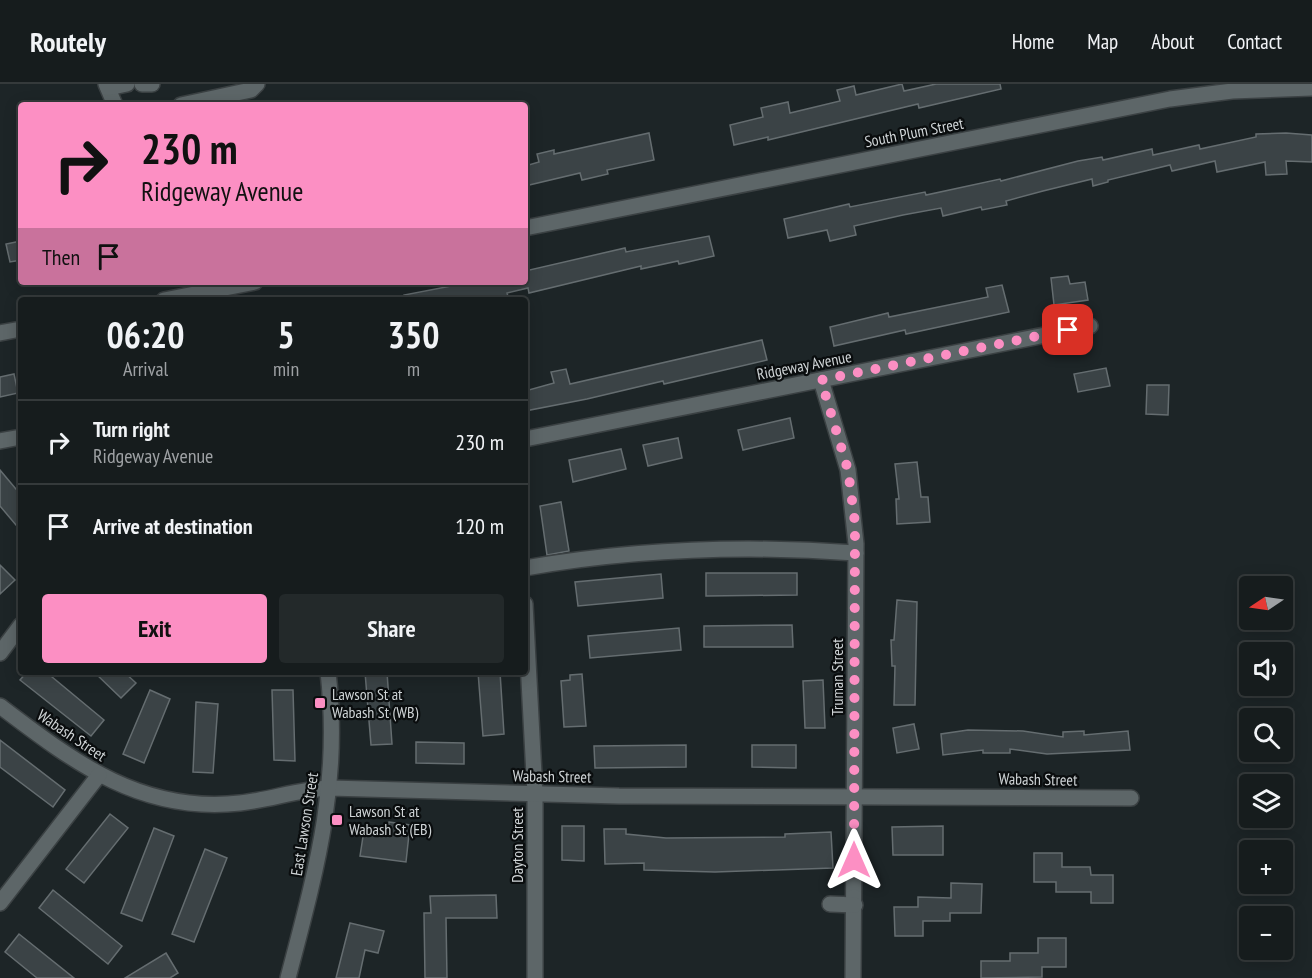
<!DOCTYPE html>
<html lang="en">
<head>
<meta charset="utf-8">
<style>
	:root { --surface:#161c1d; --page:#23292a; --text:#f1f3f6; --muted:#9ea1a4; --line:#353a3b; --accent:#fc8fc3 }
	body { margin:0; font-family:"PT Sans Narrow",sans-serif; background:var(--page); color:var(--text); height:100vh; display:flex; flex-direction:column; font-size:22px; white-space:nowrap }
	* { box-sizing:border-box; margin:0 }
	p { font-size:20px; color:var(--muted) }
	.icon { flex:none; width:33px; height:33px; fill:none; stroke:currentColor; stroke-width:2; stroke-linecap:round; stroke-linejoin:round }
	.map { position:relative; flex:1; overflow:hidden }
	.drawer { position:absolute; left:18px; top:213px; width:510px; height:378px; display:flex; flex-direction:column; background:var(--surface); border-radius:6px; box-shadow:0 3px 15px #0003,0 0 0 2px var(--line) }
	.drawer>* { flex:none }
	.hud { position:absolute; left:18px; top:18px; width:510px; height:183px; border-radius:6px; box-shadow:0 3px 15px #0003,0 0 0 2px var(--line); background:#fc8fc3; color:#111; overflow:hidden }
	.needle { width:39px; rotate:257deg }
	.controls { position:absolute; left:1239px; top:492px; display:grid; gap:12px }
	.controls a { display:grid; place-items:center; width:54px; height:54px; border-radius:6px; background:var(--surface); box-shadow:0 3px 15px #0003,0 0 0 2px var(--line); font-size:30px }
	.pin { position:absolute; display:grid; place-items:center; width:51px; height:51px; color:#fff; margin:-26px; border-radius:12px; box-shadow:0 3px 9px #0006 }
	.me { position:absolute; width:66px; margin:-33px; rotate:0deg; stroke-linejoin:round; filter:drop-shadow(0 0 4px #0008) }
	.turn { display:flex; align-items:center; gap:21px; height:126px; padding:0 24px; font-size:27px }
	.turn .icon { width:78px; height:78px; stroke-width:2.5 }
	.turn b { display:block; font-size:42px; line-height:51px }
	.then { display:flex; align-items:center; height:57px; padding:0 24px; background:#0003; gap:12px; font-size:22px }
	.eta { display:flex; justify-content:space-evenly; align-items:center; height:102px; text-align:center }
	.eta b { font-size:36px; font-weight:800; line-height:42px }
	.cta { display:flex; gap:12px; margin-top:auto; padding:12px 24px }
	.cta a { flex:1; height:69px; border-radius:6px; background:var(--accent); color:#111; font-size:24px; font-weight:800; line-height:69px; text-align:center }
	.cta a+a { background:var(--page); color:var(--text) }
	ul { padding:0; list-style:none }
	li { display:flex; align-items:center; gap:18px; height:84px; padding:0 24px; border-top:2px solid var(--line) }
	li div { flex:1 }
	li b { display:block; font-size:22px }
	li em { font-style:normal }
	header { display:flex; align-items:center; gap:36px; box-sizing:border-box; height:84px; padding:0 30px; background:var(--surface); border-bottom:2px solid var(--line) }
	header strong { font-size:28px }
	nav { display:flex; gap:33px; margin-inline-start:auto; font-size:21px }
	.map>svg:first-child { display:block }
	.building { fill:#3b4346; stroke:#656d70; stroke-width:1.5 }
	.lines { fill:none; stroke-linecap:round; stroke-linejoin:round }
	.minor-casing { stroke:#3b4143; stroke-width:18 }
	.minor { stroke:#5d6668; stroke-width:15 }
	.route { stroke:#fc8fc3; stroke-width:10; stroke-dasharray:0 18 }
	.poi-dot { fill:#fc8fc3; stroke:#0a0d0e; stroke-width:2 }
	.labels { text-anchor:middle; stroke-width:4.5; stroke-linejoin:round; paint-order:stroke }
	.street-label { font-size:16px; fill:#cfd4d6; stroke:#0a0d0e }
	.poi-label { font-size:16px; fill:#cfd4d6; stroke:#0a0d0e; text-anchor:start }
</style>
</head>
<body>
<header>
<strong>Routely</strong>
<nav><a>Home</a><a>Map</a><a>About</a><a>Contact</a></nav>
</header>
<div class="map">
<svg width="1312" height="894" viewBox="0 0 1312 894">
	<rect width="100%" height="100%" fill="#1d2527"/>
	<!-- building -->
	<g class="building">
		<polygon points="902,0 904,7 936,0 1000,0 1001,5 919,24 918,20 768,56 768,53 734,61 730,41 763,33 761,24 788,18 790,29 840,17 837,6 854,2 856,11"/>
		<polygon points="649,49 654,76 607,86 608,90 582,96 580,89 525,102 525,82 539,78 537,70 554,66 554,70"/>
		<polygon points="1286,49 1312,51 1312,78 1286,77 1287,90 1266,91 1265,78 1217,88 1215,77 1172,87 1170,81 1108,96 1108,98 1093,102 1092,95 1043,107 1006,117 1007,121 982,126 981,123 943,132 941,124 903,131 854,142 856,151 830,157 827,146 788,154 784,135 849,120 850,123 925,108 926,111 1000,95 1001,97 1078,77 1102,73 1103,76 1152,65 1153,71 1199,61 1200,65 1256,53 1256,50"/>
		<polygon points="709,152 714,172 679,180 678,177 641,185 641,182 529,209 528,204 507,209 509,216 405,216 404,211 472,198 525,198 525,187 625,164 626,168"/>
		<polygon points="21,157 21,176 10,178 6,160"/>
		<polygon points="1068,192 1070,200 1085,198 1088,216 1054,221 1051,194"/>
		<polygon points="1002,201 1009,228 906,250 905,246 834,262 830,243 888,229 889,233 988,213 986,204"/>
		<polygon points="762,256 767,276 664,300 663,297 587,315 525,327 525,307 554,299 551,288 566,285 570,300"/>
		<polygon points="1106,284 1110,302 1078,308 1074,290"/>
		<polygon points="14,290 18,309 0,313 0,293"/>
		<polygon points="1147,301 1169,301 1168,331 1146,330"/>
		<polygon points="790,334 794,354 743,366 738,346"/>
		<polygon points="678,354 682,374 648,382 643,361"/>
		<polygon points="621,365 626,385 573,398 569,376"/>
		<polygon points="917,378 921,413 928,413 930,438 897,440 896,415 899,415 895,380"/>
		<polygon points="0,386 21,411 21,447 0,422"/>
		<polygon points="561,418 569,467 547,471 540,422"/>
		<polygon points="0,481 15,496 0,510"/>
		<polygon points="706,489 797,489 797,511 706,512"/>
		<polygon points="661,490 663,514 578,522 575,498"/>
		<polygon points="897,516 917,518 915,621 894,621 895,582 892,582 891,556 894,556"/>
		<polygon points="792,541 793,563 704,563 704,542"/>
		<polygon points="679,544 681,566 590,574 588,552"/>
		<polygon points="27,588 46,588 104,636 91,652 20,596"/>
		<polygon points="94,588 124,588 136,599 121,614"/>
		<polygon points="365,588 387,588 392,660 371,661"/>
		<polygon points="478,588 500,588 504,650 483,652"/>
		<polygon points="582,590 586,642 564,643 561,597 570,596 570,591"/>
		<polygon points="823,596 825,644 805,644 803,597"/>
		<polygon points="150,606 170,615 144,679 123,670"/>
		<polygon points="272,606 293,606 295,677 274,676"/>
		<polygon points="196,618 218,620 213,689 193,688"/>
		<polygon points="914,640 919,665 897,669 893,644"/>
		<polygon points="968,646 1023,647 1063,653 1063,648 1084,647 1084,651 1128,647 1130,666 1047,670 1010,665 1010,669 983,669 983,666 943,671 941,650"/>
		<polygon points="0,656 65,706 53,723 0,683"/>
		<polygon points="416,658 464,659 464,680 416,679"/>
		<polygon points="686,661 686,683 595,684 594,662"/>
		<polygon points="752,661 796,661 796,684 752,683"/>
		<polygon points="110,730 128,744 84,799 66,785"/>
		<polygon points="389,738 410,741 406,778 360,772 364,746 387,749"/>
		<polygon points="562,742 584,742 584,777 562,776"/>
		<polygon points="943,742 943,771 893,771 892,743"/>
		<polygon points="154,744 174,752 142,837 121,829"/>
		<polygon points="604,745 626,745 626,750 666,754 785,753 785,750 831,748 833,784 715,788 644,786 644,779 605,780"/>
		<polygon points="205,765 227,774 194,858 172,850"/>
		<polygon points="1034,769 1062,769 1062,783 1090,783 1091,791 1113,791 1113,819 1091,819 1091,808 1056,808 1056,798 1034,798"/>
		<polygon points="951,799 982,800 981,829 950,829 950,837 923,837 923,852 895,852 894,823 918,823 918,813 951,814"/>
		<polygon points="53,806 122,862 108,880 39,824"/>
		<polygon points="496,811 497,834 446,834 447,894 425,894 424,829 431,829 430,812"/>
		<polygon points="350,839 384,847 378,869 365,866 359,894 336,894"/>
		<polygon points="19,850 74,894 37,894 5,868"/>
		<polygon points="1038,854 1066,854 1066,883 1042,883 1042,893 981,894 981,877 1010,877 1010,869 1038,869"/>
		<polygon points="166,869 178,889 170,894 125,894"/>
	</g>
	<g class="lines">
		<!-- minor casing -->
		<g class="minor-casing">
			<g id="minor">
				<polyline points="106,0 115,21"/>
				<polyline points="142,0 152,0"/>
				<polyline points="108,4 127,0"/>
				<polyline points="181,21 251,6 257,0"/>
				<polyline points="525,144 1170,15 1232,7 1312,4"/>
				<polyline points="164,216 255,198"/>
				<polyline points="0,249 21,245"/>
				<polyline points="821,296 848,386 856,460 853,894"/>
				<polyline points="525,355 1090,242"/>
				<polyline points="0,357 21,353"/>
				<path d="M525 484C634 465 746 461 856 469"/>
				<polyline points="525,520 535,710 535,894"/>
				<polyline points="0,569 21,541"/>
				<path d="M0 622C74 678 141 730 240 719 270 716 299 705 330 704L619 712 1131 714"/>
				<polyline points="0,819 99,691"/>
				<polyline points="830,820 855,821"/>
				<path d="M288 894C316 787 341 700 328 588"/>
			</g>
		</g>
		<!-- minor -->
		<use href="#minor" class="minor"/>
	</g>
	<g class="lines">
		<!-- route -->
		<polyline class="route" points="854,776 855,439 848,386 821,296 1068,246"/>
	</g>
	<!-- markers -->
	<g class="poi-dot">
		<rect x="314" y="613" width="12" height="12" rx="3"/>
		<rect x="331" y="730" width="12" height="12" rx="3"/>
	</g>
	<g class="labels">
		<!-- street labels -->
		<g class="street-label">
			<text transform="translate(914 48) rotate(-11)" y="6">South Plum Street</text>
			<text transform="translate(804 281) rotate(-11)" y="6">Ridgeway Avenue</text>
			<text transform="translate(837 593) rotate(-90)" y="6">Truman Street</text>
			<text transform="translate(72 651) rotate(34)" y="6">Wabash Street</text>
			<text transform="translate(552 692) rotate(1)" y="6">Wabash Street</text>
			<text transform="translate(1038 695) rotate(1)" y="6">Wabash Street</text>
			<text transform="translate(304 740) rotate(-81)" y="6">East Lawson Street</text>
			<text transform="translate(517 761) rotate(-90)" y="6">Dayton Street</text>
		</g>
		<!-- poi labels -->
		<g class="poi-label">
			<text x="332" y="616">Lawson St at<tspan x="332" dy="18">Wabash St (WB)</tspan></text>
			<text x="349" y="733">Lawson St at<tspan x="349" dy="18">Wabash St (EB)</tspan></text>
		</g>
	</g>
</svg>
<div class="controls">
<a><svg class="needle" viewBox="-14 -14 28 28"><path d="M0-13l5 13h-10z" fill="#e53935"/><path d="M0 13l5-13h-10z" fill="#9ea1a4"/></svg></a>
<a><svg class="icon" aria-label="sound" viewBox="0 0 24 24"><path d="M4 9h4l5-4v14l-5-4H4zM17 9q2 3 0 6"/></svg></a>
<a><svg class="icon" aria-label="search" viewBox="0 0 24 24"><circle cx="10" cy="10" r="6"/><path d="M15 15l6 6"/></svg></a>
<a><svg class="icon" aria-label="layers" viewBox="0 0 24 24"><path d="M12 4l9 5-9 5-9-5zM3 14l9 5 9-5"/></svg></a>
<a>+</a>
<a>−</a>
</div>
<div class="pin" style="left:1068px;top:246px;background:#d93025"><svg class="icon" aria-label="arrive" viewBox="0 0 24 24"><path d="M6 21V4h12l-3 4 3 4H6"/></svg></div>
<svg class="me" style="left:854px;top:776px" viewBox="-20 -20 40 40"><path d="M0-17L14 15 0 8-14 15z" fill="#fc8fc3" stroke="#fff" stroke-width="4"/></svg>
<div class="hud">
<div class="turn"><svg class="icon" aria-label="right" viewBox="0 0 24 24"><path d="M7 20v-9h11M14 6l5 5-5 5"/></svg><div><b>230 m</b>Ridgeway Avenue</div></div>
<div class="then">Then<svg class="icon" aria-label="arrive" viewBox="0 0 24 24"><path d="M6 21V4h12l-3 4 3 4H6"/></svg></div>
</div>
<section class="drawer">
<div class="eta">
<div><b>06:20</b><p>Arrival</p></div>
<div><b>5</b><p>min</p></div>
<div><b>350</b><p>m</p></div>
</div>
<ul>
<li><svg class="icon" aria-label="right" viewBox="0 0 24 24"><path d="M7 20v-9h11M14 6l5 5-5 5"/></svg><div><b>Turn right</b><p>Ridgeway Avenue</p></div><em>230 m</em></li>
<li><svg class="icon" aria-label="arrive" viewBox="0 0 24 24"><path d="M6 21V4h12l-3 4 3 4H6"/></svg><div><b>Arrive at destination</b></div><em>120 m</em></li>
</ul>
<div class="cta"><a>Exit</a><a>Share</a></div>
</section>
</div>
</body>
</html>
